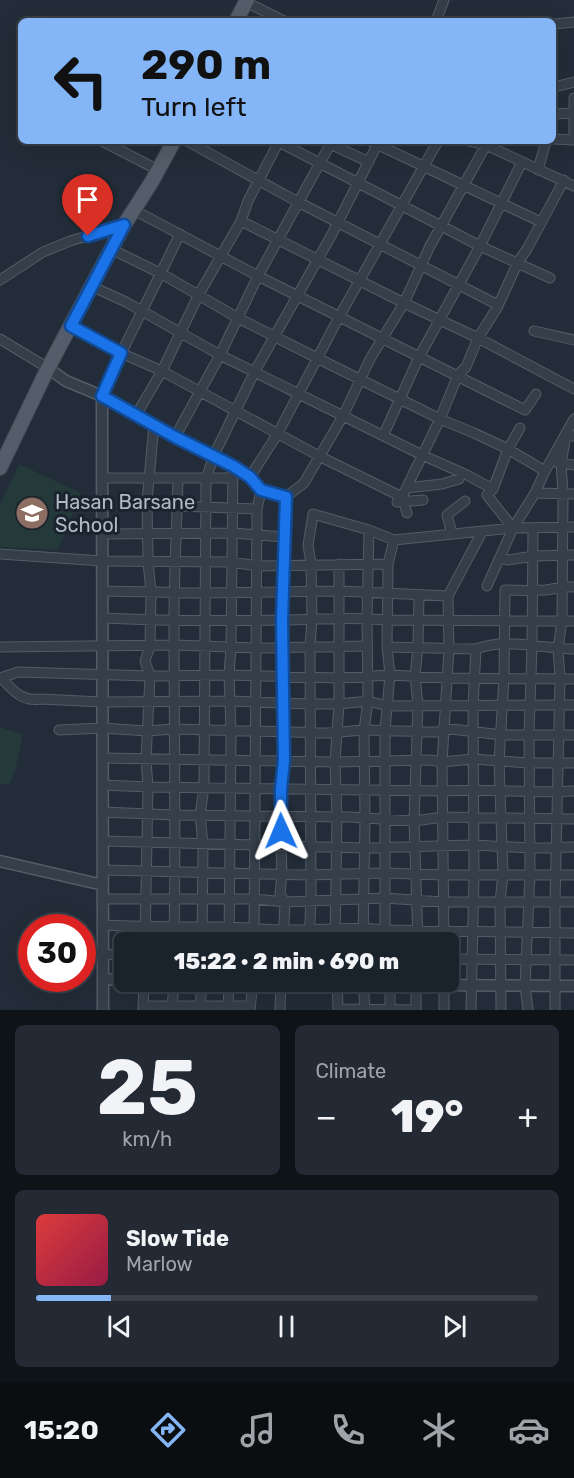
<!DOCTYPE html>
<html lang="en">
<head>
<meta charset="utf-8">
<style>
	:root { --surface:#1a222b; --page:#232a33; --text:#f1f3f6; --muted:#9fa4a9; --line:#383f47; --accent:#84b5f6 }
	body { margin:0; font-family:Rubik,sans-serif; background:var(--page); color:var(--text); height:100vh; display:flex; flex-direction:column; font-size:22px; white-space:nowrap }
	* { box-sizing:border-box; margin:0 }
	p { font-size:20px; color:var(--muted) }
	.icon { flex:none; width:33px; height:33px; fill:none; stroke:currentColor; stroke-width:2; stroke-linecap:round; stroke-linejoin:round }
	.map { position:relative; height:1010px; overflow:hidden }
	.side { display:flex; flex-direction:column; gap:15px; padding:15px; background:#0e1318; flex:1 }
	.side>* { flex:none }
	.top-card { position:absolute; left:18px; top:18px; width:538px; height:126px; border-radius:9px; box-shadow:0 6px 24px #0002,0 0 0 2px var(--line); background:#84b5f6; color:#111; overflow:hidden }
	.speed { position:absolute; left:18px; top:914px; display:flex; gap:12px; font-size:30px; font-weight:700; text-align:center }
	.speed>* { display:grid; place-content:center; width:78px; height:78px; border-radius:50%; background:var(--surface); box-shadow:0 6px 24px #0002,0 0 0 2px var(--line); line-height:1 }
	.speed .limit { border:9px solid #d22; background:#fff; color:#111 }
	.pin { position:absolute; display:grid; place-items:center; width:51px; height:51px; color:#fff; margin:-62px -26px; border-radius:50% 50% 50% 0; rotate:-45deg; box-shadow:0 0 6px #0007 }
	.pin .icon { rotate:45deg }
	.me { position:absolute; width:66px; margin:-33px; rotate:359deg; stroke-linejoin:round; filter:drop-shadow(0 0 4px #0008) }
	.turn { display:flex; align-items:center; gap:21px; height:126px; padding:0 24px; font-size:27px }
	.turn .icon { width:78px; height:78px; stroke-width:2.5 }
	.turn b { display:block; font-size:42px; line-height:51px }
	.big { font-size:45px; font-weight:800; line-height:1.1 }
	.side .card { flex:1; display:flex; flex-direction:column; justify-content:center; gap:9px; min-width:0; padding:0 21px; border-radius:9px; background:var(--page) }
	.side .dial { align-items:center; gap:0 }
	.dial b { font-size:78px; line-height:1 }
	.song { display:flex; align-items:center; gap:18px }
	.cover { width:72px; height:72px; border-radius:9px; background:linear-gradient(135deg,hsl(0 70% 55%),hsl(340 70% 35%)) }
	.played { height:6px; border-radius:3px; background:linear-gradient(90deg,var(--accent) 15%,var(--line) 15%) }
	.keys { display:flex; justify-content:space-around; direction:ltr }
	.heat { display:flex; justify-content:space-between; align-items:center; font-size:33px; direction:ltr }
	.side .tiles { flex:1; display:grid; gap:15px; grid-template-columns:1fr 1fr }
	.card:last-child { grid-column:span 2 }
	.trip { position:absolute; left:114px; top:932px; width:345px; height:60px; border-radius:9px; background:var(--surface); box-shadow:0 6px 24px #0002,0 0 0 2px var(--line); font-weight:800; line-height:60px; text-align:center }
	.menu { display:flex; height:96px; justify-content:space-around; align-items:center; background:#0a0e11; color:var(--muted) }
	.menu .icon { width:42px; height:42px }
	.menu .active { color:var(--accent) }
	.menu b { font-size:27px; color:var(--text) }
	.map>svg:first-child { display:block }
	.green { fill:#24393a }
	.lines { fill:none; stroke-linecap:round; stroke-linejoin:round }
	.minor-casing { stroke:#535c67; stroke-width:11 }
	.tertiary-casing { stroke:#535c67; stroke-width:13 }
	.primary-casing { stroke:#3e4853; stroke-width:16 }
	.minor { stroke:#353f4a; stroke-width:9 }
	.tertiary { stroke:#353f4a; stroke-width:10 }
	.primary { stroke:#535e6a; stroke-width:14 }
	.route-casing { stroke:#114b97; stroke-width:15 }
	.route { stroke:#1a73e8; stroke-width:10 }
	.labels { text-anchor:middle; stroke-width:6; stroke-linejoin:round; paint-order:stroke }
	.poi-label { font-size:20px; fill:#b0b9c6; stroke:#1b242e; text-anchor:start }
</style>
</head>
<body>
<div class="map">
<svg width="574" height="1010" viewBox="0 0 574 1010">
	<rect width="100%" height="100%" fill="#222d39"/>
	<path class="green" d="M19 464 81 493 58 550 0 547V504Z
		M0 727 23 735C18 752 18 769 9 784H0Z"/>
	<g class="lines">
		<g class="minor-casing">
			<path id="minor" d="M246 2 284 21
				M436 21 444 0
				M554 24 574 22
				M554 87 574 82
				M554 114 574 113
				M554 139 574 140
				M574 140V98
				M102 141 158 170
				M187 141 298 202 498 305
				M277 141 480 246 550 278
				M370 141 541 222
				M468 141 486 145 574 186
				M330 144 369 162
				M538 170 546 141
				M134 210 258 276 525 410 536 394
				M241 221 404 303 478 338 574 389
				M180 234 111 374 102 396 175 437 233 466 250 477 261 491 286 497
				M111 249 162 274 238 318 317 358 440 419 474 433 508 449 545 471
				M0 280 43 252 70 241 124 225
				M91 286 126 302 220 355 422 455 467 475 493 489
				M71 326 121 353 162 371 319 456 402 497 407 513
				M534 331 574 340
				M0 339 48 368
				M136 415 162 371 199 294 241 221 248 201 279 141
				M383 436 419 357 480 246 522 162
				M175 437 220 355 258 276 332 141
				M556 462 574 465
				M250 477 278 433 339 317 438 141
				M103 478H233
				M407 488 442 484 459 479
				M535 493 574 494
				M286 497 304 483 343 416 370 359 404 303 430 246 486 145
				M402 497 440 419 458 375 466 367 478 338 497 308 518 262 527 249 564 180
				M147 502 178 506 257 509
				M397 502 423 500
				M513 528 487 495 493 489 508 449 520 428
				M102 534 233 533 284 537
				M452 534 447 515 465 501
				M0 554 102 561 232 562 257 566 388 564
				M500 557 508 560 533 556 574 555
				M487 586 513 528 535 493 545 471 574 419
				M102 591 204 593 340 591 448 596
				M102 618C162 621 222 621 281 620 316 620 352 616 386 620L574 621
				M0 647 175 645 257 648 367 646
				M387 647 476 649C506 637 543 649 574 649
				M0 678 18 672 150 676 229 675 338 678 390 675 447 678 574 679
				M2 679C13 690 22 702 40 699L102 702 230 701 310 704H339L368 701 387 706 574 705
				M59 730 102 728 147 731 174 729 327 733 364 730 440 732 443 728 502 735H574
				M102 758 335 762 430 760 442 762 473 759 529 763H574
				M102 785 148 787 444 791C487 788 531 794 574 791
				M102 812 174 815 349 817 414 821 443 817 574 819
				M102 841 364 848 473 845 530 848 574 847
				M103 870 309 875 385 873 444 875H574
				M102 899H254L285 902 385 898 443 902H574
				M102 925C144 927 185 927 227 927 246 927 264 930 283 930 316 931 351 926 384 930L574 933
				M145 942 148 787 146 760 150 676 145 661 150 646 151 592 148 562 147 502 154 424
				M174 942C176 834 174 727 174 619 174 572 177 525 178 478
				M202 942 203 844 200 815 204 787 206 479 214 455 255 371 331 236 379 141
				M229 942 231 731 229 675 231 647 233 466
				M254 942 257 509 261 491
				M283 942 285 902 280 894 282 873 280 817 284 760 282 620 286 497
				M309 942 311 900 310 647 312 618 311 564 308 545 313 514 369 530 394 540 513 528 574 527
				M335 942 337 817 335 762 339 704V564
				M363 942 365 818 364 730 368 701 367 618 369 530
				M385 942V730L390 675 387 647 388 564 394 540
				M418 942 414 821 418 705 415 676 418 647 419 595
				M444 942 442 762 449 648 448 596 482 532
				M102 954 124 955
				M448 959 574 960
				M337 981 338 1009 413 1010
				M363 981 365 1010
				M390 981V1010
				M416 981V1010
				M143 1006H250
				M143 1010 144 981
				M172 1010 174 981
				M200 1010 202 981
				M228 1010 229 981
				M250 1010 253 981
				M280 1010 281 981
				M444 1010V981
				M471 1010 474 875 473 706 476 649
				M501 1010 500 902 503 874 499 761 504 678 505 590C518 590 532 591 545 590 555 589 563 586 574 587
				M528 1010 525 986 530 874 529 733 532 646 533 528
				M555 1010V902L560 679 558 649 562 620 563 493 561 464 566 435 574 436"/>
		</g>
		<g class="tertiary-casing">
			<path id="tertiary" d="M48 368 66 381 102 396 103 1010
				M0 861 103 885
				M103 979 124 980
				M139 981H162
				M179 981H215
				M243 981 337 985 363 982 415 985 574 986"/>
		</g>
		<g class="primary-casing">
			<path id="primary" d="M236 21 247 0
				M0 468 48 368 124 225 151 183 174 141"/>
		</g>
		<use href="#minor" class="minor"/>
		<use href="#tertiary" class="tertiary"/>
		<use href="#primary" class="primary"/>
	</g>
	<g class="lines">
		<g class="route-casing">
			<path id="route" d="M88 236 124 225 71 326 121 353 102 396 175 437 233 466 250 477 261 490 286 497 282 620 284 760 281 789V831"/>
		</g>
		<use href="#route" class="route"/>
	</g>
	<defs>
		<g id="school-disc" transform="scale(1.725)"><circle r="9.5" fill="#8d6e63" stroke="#1b242e"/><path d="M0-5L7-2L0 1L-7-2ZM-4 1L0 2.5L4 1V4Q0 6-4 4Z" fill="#fff"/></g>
	</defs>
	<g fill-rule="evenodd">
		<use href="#school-disc" x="32" y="513"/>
	</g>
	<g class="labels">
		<g class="poi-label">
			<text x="55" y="509">Hasan Barsane<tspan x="55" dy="23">School</tspan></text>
		</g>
	</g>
</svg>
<div class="speed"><div class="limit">30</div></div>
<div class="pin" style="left:88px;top:236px;background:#d93025"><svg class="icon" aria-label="arrive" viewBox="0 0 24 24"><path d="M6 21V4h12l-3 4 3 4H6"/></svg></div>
<svg class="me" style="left:281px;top:831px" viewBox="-20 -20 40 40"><path d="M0-17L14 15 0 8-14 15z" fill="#1a73e8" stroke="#fff" stroke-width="4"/></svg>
<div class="trip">15:22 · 2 min · 690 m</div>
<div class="top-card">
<div class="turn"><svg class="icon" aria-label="left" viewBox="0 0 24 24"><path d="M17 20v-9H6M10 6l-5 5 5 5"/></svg><div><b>290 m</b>Turn left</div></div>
</div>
</div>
<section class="side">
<div class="tiles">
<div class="card dial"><b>25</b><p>km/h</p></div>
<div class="card"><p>Climate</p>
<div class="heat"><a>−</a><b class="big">19°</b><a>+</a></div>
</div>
<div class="card">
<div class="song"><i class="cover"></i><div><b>Slow Tide</b><p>Marlow</p></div></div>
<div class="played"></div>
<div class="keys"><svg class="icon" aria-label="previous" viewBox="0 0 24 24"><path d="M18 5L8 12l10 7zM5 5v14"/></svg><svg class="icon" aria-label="pause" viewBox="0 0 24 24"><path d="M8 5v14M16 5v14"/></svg><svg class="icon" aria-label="next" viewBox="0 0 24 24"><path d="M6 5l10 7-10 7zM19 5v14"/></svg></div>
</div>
</div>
</section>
<nav class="menu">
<b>15:20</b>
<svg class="icon active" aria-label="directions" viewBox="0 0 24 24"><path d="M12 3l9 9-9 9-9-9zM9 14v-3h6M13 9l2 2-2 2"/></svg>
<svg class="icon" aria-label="music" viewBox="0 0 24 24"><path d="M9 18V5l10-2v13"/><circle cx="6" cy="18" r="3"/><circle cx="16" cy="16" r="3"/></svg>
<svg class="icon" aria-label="phone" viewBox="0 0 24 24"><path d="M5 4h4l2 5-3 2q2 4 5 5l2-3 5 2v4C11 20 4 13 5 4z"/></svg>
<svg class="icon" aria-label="climate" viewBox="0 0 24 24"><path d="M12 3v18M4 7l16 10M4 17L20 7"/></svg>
<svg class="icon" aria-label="car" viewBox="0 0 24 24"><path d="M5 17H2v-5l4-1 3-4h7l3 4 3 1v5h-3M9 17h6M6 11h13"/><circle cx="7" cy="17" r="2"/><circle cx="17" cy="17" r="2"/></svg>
</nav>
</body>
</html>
